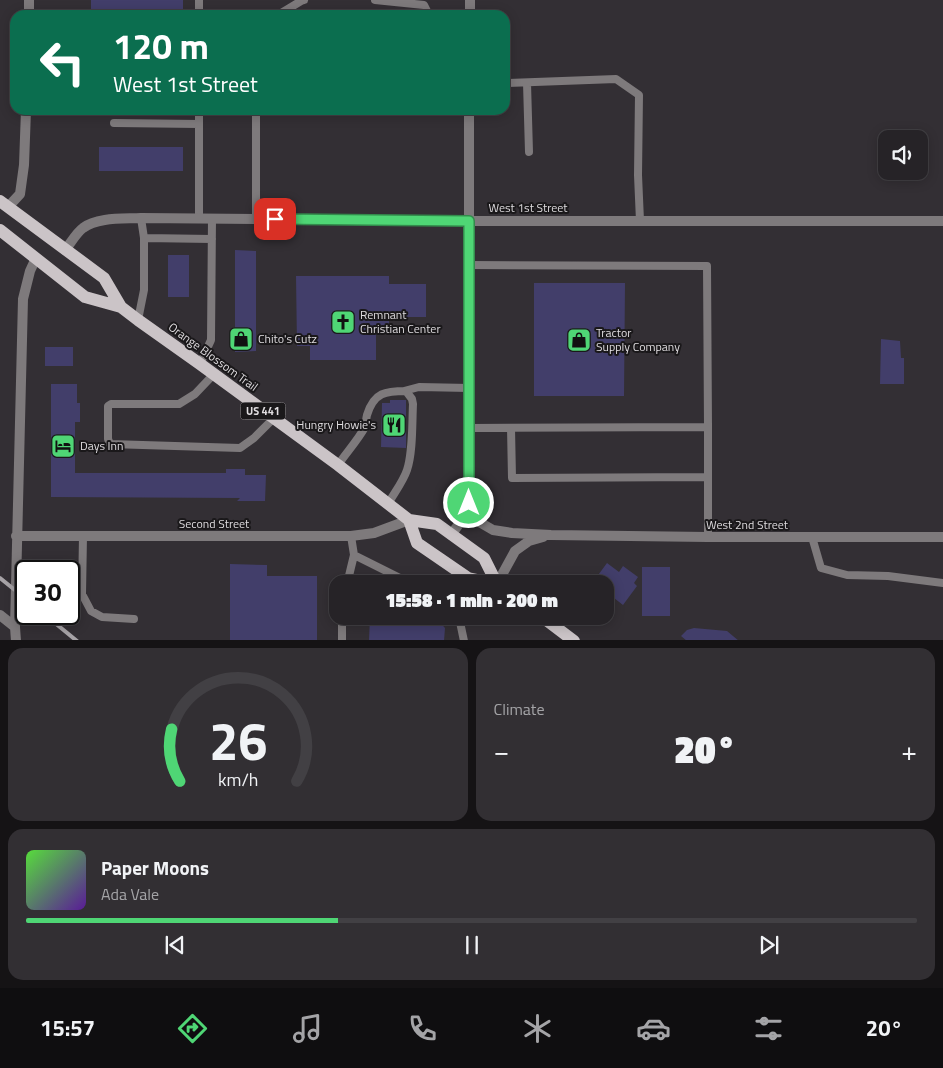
<!DOCTYPE html>
<html lang="en">
<head>
<meta charset="utf-8">
<style>
	:root { --surface:#262327; --page:#322f33; --text:#f1f3f6; --muted:#a4a4a7; --line:#424044; --accent:#4fd675 }
	body { margin:0; font-family:"Titillium Web",sans-serif; background:var(--page); color:var(--text); height:100vh; display:flex; flex-direction:column; font-size:19px; white-space:nowrap }
	* { box-sizing:border-box; margin:0 }
	p { font-size:16px; color:var(--muted) }
	.icon { flex:none; width:28px; height:28px; fill:none; stroke:currentColor; stroke-width:2; stroke-linecap:round; stroke-linejoin:round }
	.map { position:relative; height:640px; overflow:hidden }
	.side { display:flex; flex-direction:column; gap:8px; padding:8px; background:#151315; flex:1 }
	.side>* { flex:none }
	.hud { position:absolute; left:10px; top:10px; width:500px; height:105px; border-radius:15px; box-shadow:0 2px 12px #0003,0 0 0 1px var(--line); background:#0b6e4f; color:#fff; overflow:hidden }
	.fabs { position:absolute; left:878px; top:130px; display:grid; gap:10px }
	.fabs a { display:grid; place-items:center; width:50px; height:50px; border-radius:10px; background:var(--surface); box-shadow:0 2px 12px #0003,0 0 0 1px var(--line); font-size:25px }
	.speed { position:absolute; left:15px; top:560px; display:flex; gap:10px; font-size:25px; font-weight:700; text-align:center }
	.speed>* { display:grid; place-content:center; width:65px; height:65px; border-radius:50%; background:var(--surface); box-shadow:0 2px 12px #0003,0 0 0 1px var(--line); line-height:1 }
	.speed .limit { border:2px solid #111; border-radius:8px; background:#fff; color:#111 }
	.pin { position:absolute; display:grid; place-items:center; width:42px; height:42px; color:#fff; margin:-21px; border-radius:10px; box-shadow:0 2px 8px #0006 }
	.me { position:absolute; width:55px; margin:-28px; rotate:0deg; stroke-linejoin:round; filter:drop-shadow(0 0 4px #0008) }
	.turn { display:flex; align-items:center; gap:18px; height:105px; padding:0 20px; font-size:22px }
	.turn .icon { width:65px; height:65px; stroke-width:2.5 }
	.turn b { display:block; font-size:35px; line-height:42px }
	.big { font-size:38px; font-weight:800; line-height:1.1 }
	.side .widget { flex:1; display:flex; flex-direction:column; justify-content:center; gap:8px; min-width:0; padding:0 18px; border-radius:15px; background:var(--page) }
	.side .dial { align-items:center; gap:0 }
	.dial svg { height:130px; overflow:visible; fill:none; stroke:var(--line); stroke-width:7; stroke-linecap:round; text-anchor:middle }
	.dial text { fill:var(--text); stroke:none }
	.song { display:flex; align-items:center; gap:15px }
	.cover { width:60px; height:60px; border-radius:8px; background:linear-gradient(135deg,hsl(110 70% 55%),hsl(270 70% 35%)) }
	.played { height:5px; border-radius:2px; background:linear-gradient(90deg,var(--accent) 35%,var(--line) 35%) }
	.keys { display:flex; justify-content:space-around; direction:ltr }
	.heat { display:flex; justify-content:space-between; align-items:center; font-size:28px; direction:ltr }
	.side .tiles { flex:1; display:grid; gap:8px; grid-template-columns:1fr 1fr }
	.widget:last-child { grid-column:span 2 }
	.trip { position:absolute; left:329px; top:575px; width:285px; height:50px; border-radius:15px; background:var(--surface); box-shadow:0 2px 12px #0003,0 0 0 1px var(--line); font-weight:800; line-height:50px; text-align:center }
	.tab-bar { display:flex; height:80px; justify-content:space-around; align-items:center; background:#0f0e10; color:var(--muted) }
	.tab-bar .icon { width:35px; height:35px }
	.tab-bar .active { color:var(--accent) }
	.tab-bar b { font-size:22px; color:var(--text) }
	.map>svg:first-child { display:block }
	.building { fill:#423e6a }
	.lines { fill:none; stroke-linecap:round; stroke-linejoin:round }
	.lane { stroke:#7e7a7c; stroke-width:8 }
	.street { stroke:#7e7a7c; stroke-width:10 }
	.primary { stroke:#cbc4c7; stroke-width:12 }
	.rail { stroke:#a7a3a7; stroke-width:4 }
	.route-casing { stroke:#338b4c; stroke-width:12 }
	.route { stroke:#4fd675; stroke-width:9 }
	.labels { text-anchor:middle; stroke-width:4; stroke-linejoin:round; paint-order:stroke }
	.shield { fill:#1a181a; stroke:#a4a1a4; stroke-width:1 }
	.shield-label { font-size:11px; font-weight:bold; fill:#dfdcdf }
	.street-label { font-size:12px; fill:#dfdcdf; stroke:#1a181a }
	.poi-label { font-size:12px; fill:#dfdcdf; stroke:#1a181a; text-anchor:start }
</style>
</head>
<body>
<div class="map">
<svg width="943" height="641" viewBox="0 0 943 641">
	<rect width="100%" height="100%" fill="#332f34"/>
	<path class="building" d="M91 0H183V15H91Z
		M99 147H183V171H99Z
		M235 250 256 251V351L235 352Z
		M168 255H189V297H168Z
		M296 276H389V284H426V317H389V327H376V360H310V346H297Z
		M534 283H625L624 396H534Z
		M881 339 900 341 901 358H904V384H880Z
		M45 347H73V366H45Z
		M51 384H77V403H80V422H75V473H226V469H245V475H266L265 501H237L240 498 51 497Z
		M390 400H406V448L381 447 382 403H390Z
		M607 563 619 572 623 566 638 577 634 583 637 586 623 605 605 591V584H596L593 582Z
		M230 564 267 565V576H317V641H230Z
		M642 567H670V616H642Z
		M370 616H434L445 628 444 641H369Z
		M694 628 727 631 739 641H687L681 636 687 630Z"/>
	<g class="lines">
		<path class="lane" d="M199 0V15
			M375 0 424 5 429 15
			M278 15 301 1 304 0
			M505 83 616 79 639 95 638 175 640 221
			M527 83 529 152
			M199 110V218
			M114 123 199 124
			M256 218V110
			M144 238 212 239
			M469 265 707 266 708 427 469 428
			M138 320 144 290V238L141 218
			M200 364 211 340 212 218
			M214 374 195 394 179 404H111L108 406V439L110 444 240 448 254 438 274 418
			M404 391 419 387 469 388
			M511 428 512 478 708 477V427
			M338 465C346 453 358 440 365 427 366 423 366 419 367 415 374 392 386 391 406 391L412 399 413 404C412 424 413 452 407 470 403 482 394 493 388 504
			M708 477V537
			M83 536 82 594 91 611 102 617 134 619
			M351 536 354 555 412 584
			M812 537 821 568 847 575 888 576 943 583
			M347 584 354 555
			M456 616 460 622 464 641
			M342 641V616"/>
		<path class="street" d="M29 15V0
			M470 15V0
			M8 207 20 194 24 165 26 110
			M65 250C71 243 76 233 83 228 97 217 124 219 141 218L469 221H943
			M469 503 478 521 481 523 493 530 512 533 551 535 708 537H943
			M451 535 464 517 469 503V110
			M16 536H351L374 533 409 520
			M497 584 515 551 529 541 543 537
			M0 615 15 627
			M16 641 15 627 23 299 30 271 36 258"/>
		<path class="primary" d="M0 201 104 278 121 307 138 320 200 364 338 465 409 520 437 524 484 558 497 584
			M0 230 85 297 121 307
			M409 520 417 543 468 578 496 584
			M541 616 574 641"/>
		<path class="rail" d="M0 578 26 599
			M44 614 77 641"/>
	</g>
	<g class="lines">
		<g class="route-casing">
			<path id="route" d="M275 219 469 221V503"/>
		</g>
		<use href="#route" class="route"/>
	</g>
	<defs>
		<g id="church-square" transform="scale(1.25)"><rect x="-9" y="-9" width="18" height="18" rx="4" fill="#4fd675" stroke="#1a181a"/><path d="M-1.2-6h2.4v3.5h3.3v2.4h-3.3V6h-2.4V-.1h-3.3v-2.4h3.3Z" fill="#111"/></g>
		<g id="shop-square" transform="scale(1.25)"><rect x="-9" y="-9" width="18" height="18" rx="4" fill="#4fd675" stroke="#1a181a"/><path d="M-5-2.5h2.3a2.7 3.5 0 0 1 5.4 0H5L5.5 6h-11ZM-1.5-2.5h3a1.5 2.3 0 0 0-3 0Z" fill="#111"/></g>
		<g id="restaurant-square" transform="scale(1.25)"><rect x="-9" y="-9" width="18" height="18" rx="4" fill="#4fd675" stroke="#1a181a"/><path d="M-5-6h1v4h1v-4h1v4h1v-4h1v5L-1.5 .5V6h-2V.5L-5-1ZM5-6V6H3V1.5H1.5Q1.5-4 5-6Z" fill="#111"/></g>
		<g id="hotel-square" transform="scale(1.25)"><rect x="-9" y="-9" width="18" height="18" rx="4" fill="#4fd675" stroke="#1a181a"/><path d="M-6-4.5h1.5V1H6V5H4.5V3h-9V5H-6ZM-4 0a1.8 1.8 0 1 1 3.6 0ZM.5 0V-2.5h3Q6-2.5 6 0Z" fill="#111"/></g>
	</defs>
	<g fill-rule="evenodd">
		<use href="#church-square" x="343" y="322"/>
		<use href="#shop-square" x="241" y="339"/>
		<use href="#shop-square" x="579" y="340"/>
		<use href="#restaurant-square" x="394" y="425"/>
		<use href="#hotel-square" x="63" y="446"/>
	</g>
	<g class="labels">
		<rect class="shield" x="240.5" y="402.5" width="45" height="17" rx="4"/>
		<g class="shield-label">
			<text x="263" y="415">US 441</text>
		</g>
		<g class="street-label">
			<text x="528" y="212">West 1st Street</text>
			<text transform="translate(213 357) rotate(36)" y="4">Orange Blossom Trail</text>
			<text x="214" y="528">Second Street</text>
			<text x="747" y="529">West 2nd Street</text>
		</g>
		<g class="poi-label">
			<text x="360" y="319">Remnant<tspan x="360" dy="14">Christian Center</tspan></text>
			<text x="596" y="337">Tractor<tspan x="596" dy="14">Supply Company</tspan></text>
			<text x="258" y="343">Chito's Cutz</text>
			<text x="376" y="429" text-anchor="end">Hungry Howie's</text>
			<text x="80" y="450">Days Inn</text>
		</g>
	</g>
</svg>
<div class="fabs">
<a><svg class="icon" aria-label="sound" viewBox="0 0 24 24"><path d="M4 9h4l5-4v14l-5-4H4zM17 9q2 3 0 6"/></svg></a>
</div>
<div class="speed"><div class="limit">30</div></div>
<div class="pin" style="left:275px;top:219px;background:#d93025"><svg class="icon" aria-label="arrive" viewBox="0 0 24 24"><path d="M6 21V4h12l-3 4 3 4H6"/></svg></div>
<svg class="me" style="left:469px;top:503px" viewBox="-20 -20 40 40"><circle r="17" fill="#4fd675" stroke="#fff" stroke-width="3"/><path d="M0-11L8 9 0 5-8 9z" fill="#fff"/></svg>
<div class="trip">15:58 · 1 min · 200 m</div>
<div class="hud">
<div class="turn"><svg class="icon" aria-label="left" viewBox="0 0 24 24"><path d="M17 20v-9H6M10 6l-5 5 5 5"/></svg><div><b>120 m</b>West 1st Street</div></div>
</div>
</div>
<section class="side">
<div class="tiles">
<div class="widget dial"><svg viewBox="0 0 100 80">
<path d="M14 69A42 42 0 1 1 86 69"/>
<path d="M14 69A42 42 0 0 1 9 37" stroke="#4fd675"/>
<text x="50" y="56" font-size="32" font-weight="700">26</text>
<text x="50" y="72" font-size="11">km/h</text>
</svg></div>
<div class="widget"><p>Climate</p>
<div class="heat"><a>−</a><b class="big">20°</b><a>+</a></div>
</div>
<div class="widget">
<div class="song"><i class="cover"></i><div><b>Paper Moons</b><p>Ada Vale</p></div></div>
<div class="played"></div>
<div class="keys"><svg class="icon" aria-label="previous" viewBox="0 0 24 24"><path d="M18 5L8 12l10 7zM5 5v14"/></svg><svg class="icon" aria-label="pause" viewBox="0 0 24 24"><path d="M8 5v14M16 5v14"/></svg><svg class="icon" aria-label="next" viewBox="0 0 24 24"><path d="M6 5l10 7-10 7zM19 5v14"/></svg></div>
</div>
</div>
</section>
<nav class="tab-bar">
<b>15:57</b>
<svg class="icon active" aria-label="directions" viewBox="0 0 24 24"><path d="M12 3l9 9-9 9-9-9zM9 14v-3h6M13 9l2 2-2 2"/></svg>
<svg class="icon" aria-label="music" viewBox="0 0 24 24"><path d="M9 18V5l10-2v13"/><circle cx="6" cy="18" r="3"/><circle cx="16" cy="16" r="3"/></svg>
<svg class="icon" aria-label="phone" viewBox="0 0 24 24"><path d="M5 4h4l2 5-3 2q2 4 5 5l2-3 5 2v4C11 20 4 13 5 4z"/></svg>
<svg class="icon" aria-label="climate" viewBox="0 0 24 24"><path d="M12 3v18M4 7l16 10M4 17L20 7"/></svg>
<svg class="icon" aria-label="car" viewBox="0 0 24 24"><path d="M5 17H2v-5l4-1 3-4h7l3 4 3 1v5h-3M9 17h6M6 11h13"/><circle cx="7" cy="17" r="2"/><circle cx="17" cy="17" r="2"/></svg>
<svg class="icon" aria-label="filters" viewBox="0 0 24 24"><path d="M4 7h16M4 17h16"/><circle cx="9" cy="7" r="2"/><circle cx="15" cy="17" r="2"/></svg>
<b>20°</b>
</nav>
</body>
</html>
